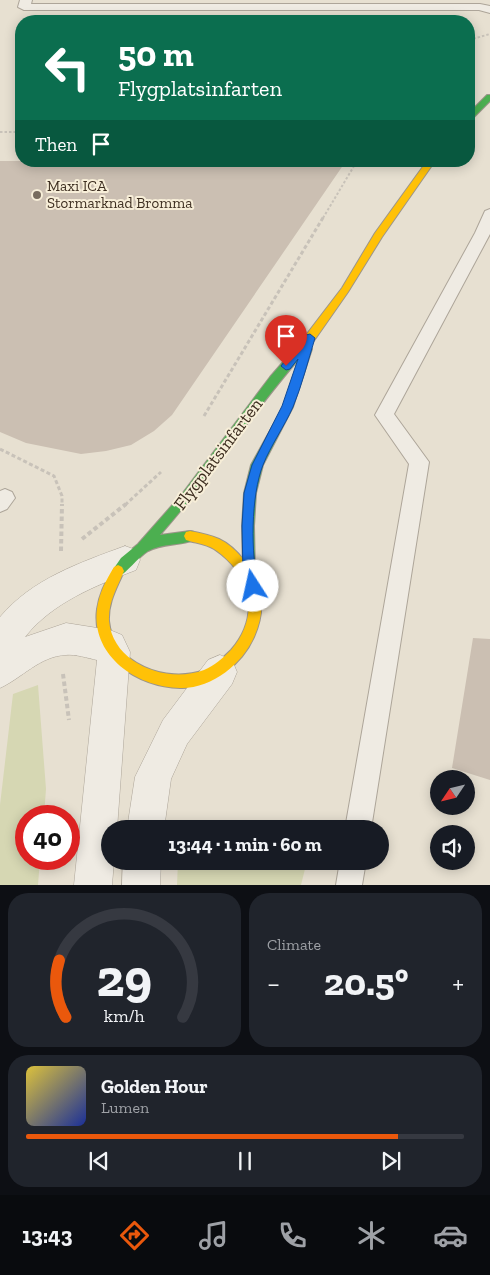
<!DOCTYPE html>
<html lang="en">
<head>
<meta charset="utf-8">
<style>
	:root { --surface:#171b24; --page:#20242c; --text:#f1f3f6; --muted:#9ea1a6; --line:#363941; --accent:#ea580c }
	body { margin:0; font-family:"Zilla Slab",serif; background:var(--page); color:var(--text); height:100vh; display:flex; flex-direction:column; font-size:19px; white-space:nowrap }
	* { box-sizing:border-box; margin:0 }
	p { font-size:16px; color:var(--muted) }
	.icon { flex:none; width:28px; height:28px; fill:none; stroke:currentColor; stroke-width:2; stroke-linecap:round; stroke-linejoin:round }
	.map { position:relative; height:885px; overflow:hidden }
	.drawer { display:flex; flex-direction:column; gap:8px; padding:8px; background:#0d0f14; flex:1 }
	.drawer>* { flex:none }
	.guide { position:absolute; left:15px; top:15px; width:460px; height:152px; border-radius:20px; box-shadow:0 2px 12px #0003; background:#0b6e4f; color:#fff; overflow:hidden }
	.needle { width:32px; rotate:235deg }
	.fabs { position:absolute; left:430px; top:770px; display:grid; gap:10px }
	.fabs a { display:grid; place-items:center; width:45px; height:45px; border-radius:50%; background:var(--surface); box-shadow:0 2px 12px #0003; font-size:25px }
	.speed { position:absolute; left:15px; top:805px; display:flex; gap:10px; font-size:25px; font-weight:700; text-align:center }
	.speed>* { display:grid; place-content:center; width:65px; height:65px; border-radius:50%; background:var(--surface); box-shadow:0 2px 12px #0003; line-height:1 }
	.speed .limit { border:8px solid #d22; background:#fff; color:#111 }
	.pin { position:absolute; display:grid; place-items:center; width:42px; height:42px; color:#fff; margin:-51px -21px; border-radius:50% 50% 50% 0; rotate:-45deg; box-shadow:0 0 5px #0007 }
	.pin .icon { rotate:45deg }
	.me { position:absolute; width:55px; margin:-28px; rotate:350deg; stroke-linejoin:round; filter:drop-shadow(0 0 4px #0008) }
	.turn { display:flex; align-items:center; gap:18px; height:105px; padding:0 20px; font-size:22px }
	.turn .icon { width:65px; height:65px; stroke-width:2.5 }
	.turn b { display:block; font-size:35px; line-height:42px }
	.then { display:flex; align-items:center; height:48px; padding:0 20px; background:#0003; gap:10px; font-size:19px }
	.big { font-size:38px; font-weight:800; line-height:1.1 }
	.drawer .card { flex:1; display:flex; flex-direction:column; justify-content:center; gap:8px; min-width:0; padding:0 18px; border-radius:20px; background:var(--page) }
	.drawer .dial { align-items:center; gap:0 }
	.dial svg { height:130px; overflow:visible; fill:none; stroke:var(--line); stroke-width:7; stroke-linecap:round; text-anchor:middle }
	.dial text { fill:var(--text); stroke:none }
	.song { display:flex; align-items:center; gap:15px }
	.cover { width:60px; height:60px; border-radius:8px; background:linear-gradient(135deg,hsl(50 70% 55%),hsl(230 70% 35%)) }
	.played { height:5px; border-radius:2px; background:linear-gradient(90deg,var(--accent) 85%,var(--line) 85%) }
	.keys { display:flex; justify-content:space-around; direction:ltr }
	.heat { display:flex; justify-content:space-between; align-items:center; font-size:28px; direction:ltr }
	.drawer .tiles { flex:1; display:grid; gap:8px; grid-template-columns:1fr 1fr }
	.card:last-child { grid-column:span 2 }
	.trip { position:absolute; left:101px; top:820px; width:288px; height:50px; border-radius:25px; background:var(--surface); box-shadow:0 2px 12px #0003; font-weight:800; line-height:50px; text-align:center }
	.menu { display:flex; height:80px; justify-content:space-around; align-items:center; background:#090b0e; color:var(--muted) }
	.menu .icon { width:35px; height:35px }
	.menu .active { color:var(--accent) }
	.menu b { font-size:22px; color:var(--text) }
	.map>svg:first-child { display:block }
	.green { fill:#d6d7b3 }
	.building { fill:#cbbfb2 }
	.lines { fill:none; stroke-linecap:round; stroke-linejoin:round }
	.lane-casing { stroke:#ada599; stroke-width:2 }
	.street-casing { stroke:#ada599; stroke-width:1 }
	.fast-casing { stroke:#9c958a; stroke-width:2 }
	.slow-casing { stroke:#9c958a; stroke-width:2 }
	.path-far2 { stroke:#c8c2b9; stroke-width:2; stroke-dasharray:2.5 2; stroke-linecap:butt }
	.path-far1 { stroke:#c8c2b9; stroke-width:3; stroke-dasharray:4 2.5; stroke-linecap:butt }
	.path { stroke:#c8c2b9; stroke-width:4; stroke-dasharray:4.5 3; stroke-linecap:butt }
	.lane { fill:#efebe3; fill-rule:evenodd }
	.street { fill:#efebe3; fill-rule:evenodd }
	.fast { fill:#4caf50; fill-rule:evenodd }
	.slow { fill:#ffc107; fill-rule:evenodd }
	.route { fill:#1a73e8; stroke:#114b97 }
	.poi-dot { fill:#786c5e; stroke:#f7eed8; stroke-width:2 }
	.labels { text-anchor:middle; stroke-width:4; stroke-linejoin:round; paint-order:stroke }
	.far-poi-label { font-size:15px; fill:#3d2e20; stroke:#f7eed8; text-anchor:start }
	.street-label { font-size:18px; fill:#3d2e20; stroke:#f7eed8 }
</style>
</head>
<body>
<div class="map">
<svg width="490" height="885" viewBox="0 0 490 885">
	<rect width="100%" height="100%" fill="#e7e0d1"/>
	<path class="green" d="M38 685 46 789 44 816H26V859H40L38 885H0V805L13 694Z
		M178 861H307L301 885H177Z"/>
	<path class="building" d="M0 161H346L172 415 154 431 131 445 106 451 81 454 26 443 0 432Z
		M473 638 490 639V780L452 768Z"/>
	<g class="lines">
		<g class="lane-casing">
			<path id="lane" d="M20 0H32L31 4H480L490 6V13L479 10H24L18 7Z
				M490 209V234L394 414 429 462 371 829H345L409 464 375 415 475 233 485 211Z
				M5 489 12 492 15 498 7 509 0 512V491Z
				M340 861H366L362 885H336Z"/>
		</g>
		<g class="street-casing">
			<path id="street" d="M125 546 136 550 140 560 136 570C95 586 53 602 25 637L66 623 110 630 122 635 130 652 117 829H110V861H114L112 885H74L97 660C87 658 76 654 66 655 40 656 22 678 0 688V617C32 579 79 563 125 546Z
				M220 655 232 660 237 672 232 684 187 744 171 779 164 829H127L135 777 163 720 208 660Z
				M123 861H161L160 885H122Z"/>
		</g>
		<g class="fast-casing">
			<path id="fast" d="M487 95H490V101L472 119H469V113Z
				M307 338 312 342 310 346 312 349 293 407 263 465 256 493 254 526 255 573 253 577 249 579 245 577 243 573 242 526 244 493 251 465 283 407 299 359C250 415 210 479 160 535L190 531 194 532 196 536 194 540C179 546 163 543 148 551 137 558 127 573 118 577L114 575 112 571 121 558 138 544 182 494 270 377 303 339Z"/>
		</g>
		<g class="slow-casing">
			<path id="slow" d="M427 161H435L382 237 348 292 311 345H303L302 342 303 339 342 288 375 233Z
				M190 531C200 533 210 535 219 539 238 548 253 570 259 589 264 605 261 621 254 637 242 664 212 689 180 688 138 687 91 657 97 609 99 594 106 580 114 567L118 565 122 567 124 571C117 588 108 602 109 621 113 664 167 684 204 670 214 666 223 658 231 650 261 615 251 574 214 549 206 544 195 543 186 540L184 536 186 532Z"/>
		</g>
		<path class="path-far2" d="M469 40 490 34
			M0 132H21
			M323 218 357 161"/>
		<path class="path-far1" d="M204 416 324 216
			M0 449 54 476 62 496V505
			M125 505 161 472"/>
		<path class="path" d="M82 539 126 504
			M61 551 62 504
			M63 674 69 720"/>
		<use href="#lane" class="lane"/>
		<use href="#street" class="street"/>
		<use href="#fast" class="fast"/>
		<use href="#slow" class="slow"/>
	</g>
	<path class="route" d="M310 334 315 338C308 361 302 385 293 407 284 427 271 445 263 465 251 495 250 555 259 586L258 590 253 592 248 590 243 573 242 526 244 493 252 465 282 406 298 359 290 369 286 370 281 366 306 335Z"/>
	<circle class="poi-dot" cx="37" cy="195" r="5"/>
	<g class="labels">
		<g class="far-poi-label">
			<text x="47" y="191">Maxi ICA<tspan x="47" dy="17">Stormarknad Bromma</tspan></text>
		</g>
		<g class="street-label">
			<text transform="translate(218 454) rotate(-53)" y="6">Flygplatsinfarten</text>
		</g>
	</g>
</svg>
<div class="fabs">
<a><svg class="needle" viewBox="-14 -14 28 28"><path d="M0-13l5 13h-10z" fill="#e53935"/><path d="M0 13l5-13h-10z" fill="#9ea1a6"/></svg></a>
<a><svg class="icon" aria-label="sound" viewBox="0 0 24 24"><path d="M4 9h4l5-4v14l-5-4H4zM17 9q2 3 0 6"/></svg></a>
</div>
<div class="speed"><div class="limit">40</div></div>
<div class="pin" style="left:286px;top:366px;background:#d93025"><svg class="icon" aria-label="arrive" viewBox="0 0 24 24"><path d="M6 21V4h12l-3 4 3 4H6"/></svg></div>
<svg class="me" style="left:253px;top:586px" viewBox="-20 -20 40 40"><circle r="19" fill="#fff"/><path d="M0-13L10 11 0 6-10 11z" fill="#1a73e8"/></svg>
<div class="trip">13:44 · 1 min · 60 m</div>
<div class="guide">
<div class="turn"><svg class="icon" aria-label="left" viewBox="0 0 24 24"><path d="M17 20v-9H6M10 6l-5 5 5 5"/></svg><div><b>50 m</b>Flygplatsinfarten</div></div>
<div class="then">Then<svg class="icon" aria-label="arrive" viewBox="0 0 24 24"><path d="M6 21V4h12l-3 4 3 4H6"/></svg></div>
</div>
</div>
<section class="drawer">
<div class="tiles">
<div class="card dial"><svg viewBox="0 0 100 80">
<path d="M14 69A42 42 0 1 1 86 69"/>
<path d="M14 69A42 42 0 0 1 10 34" stroke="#ea580c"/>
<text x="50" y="56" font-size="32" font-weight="700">29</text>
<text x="50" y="72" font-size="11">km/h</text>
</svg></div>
<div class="card"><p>Climate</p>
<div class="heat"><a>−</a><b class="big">20.5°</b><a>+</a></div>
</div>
<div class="card">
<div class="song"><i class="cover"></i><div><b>Golden Hour</b><p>Lumen</p></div></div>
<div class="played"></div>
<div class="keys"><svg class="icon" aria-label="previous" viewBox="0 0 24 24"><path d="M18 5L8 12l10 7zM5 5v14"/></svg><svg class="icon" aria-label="pause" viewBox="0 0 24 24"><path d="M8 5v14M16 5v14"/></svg><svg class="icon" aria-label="next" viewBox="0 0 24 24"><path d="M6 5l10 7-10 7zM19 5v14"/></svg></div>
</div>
</div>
</section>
<nav class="menu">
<b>13:43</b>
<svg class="icon active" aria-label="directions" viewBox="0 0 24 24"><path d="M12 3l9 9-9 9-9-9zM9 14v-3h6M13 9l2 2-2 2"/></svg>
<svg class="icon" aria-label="music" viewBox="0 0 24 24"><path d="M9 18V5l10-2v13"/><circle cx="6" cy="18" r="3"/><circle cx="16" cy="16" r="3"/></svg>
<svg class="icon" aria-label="phone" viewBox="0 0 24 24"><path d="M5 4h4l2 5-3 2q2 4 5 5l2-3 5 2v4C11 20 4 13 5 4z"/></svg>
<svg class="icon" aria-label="climate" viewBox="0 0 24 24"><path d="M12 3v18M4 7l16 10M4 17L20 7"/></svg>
<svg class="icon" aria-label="car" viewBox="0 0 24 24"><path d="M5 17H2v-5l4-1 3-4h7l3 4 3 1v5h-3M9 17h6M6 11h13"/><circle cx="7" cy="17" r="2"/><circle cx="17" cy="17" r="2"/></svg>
</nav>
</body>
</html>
